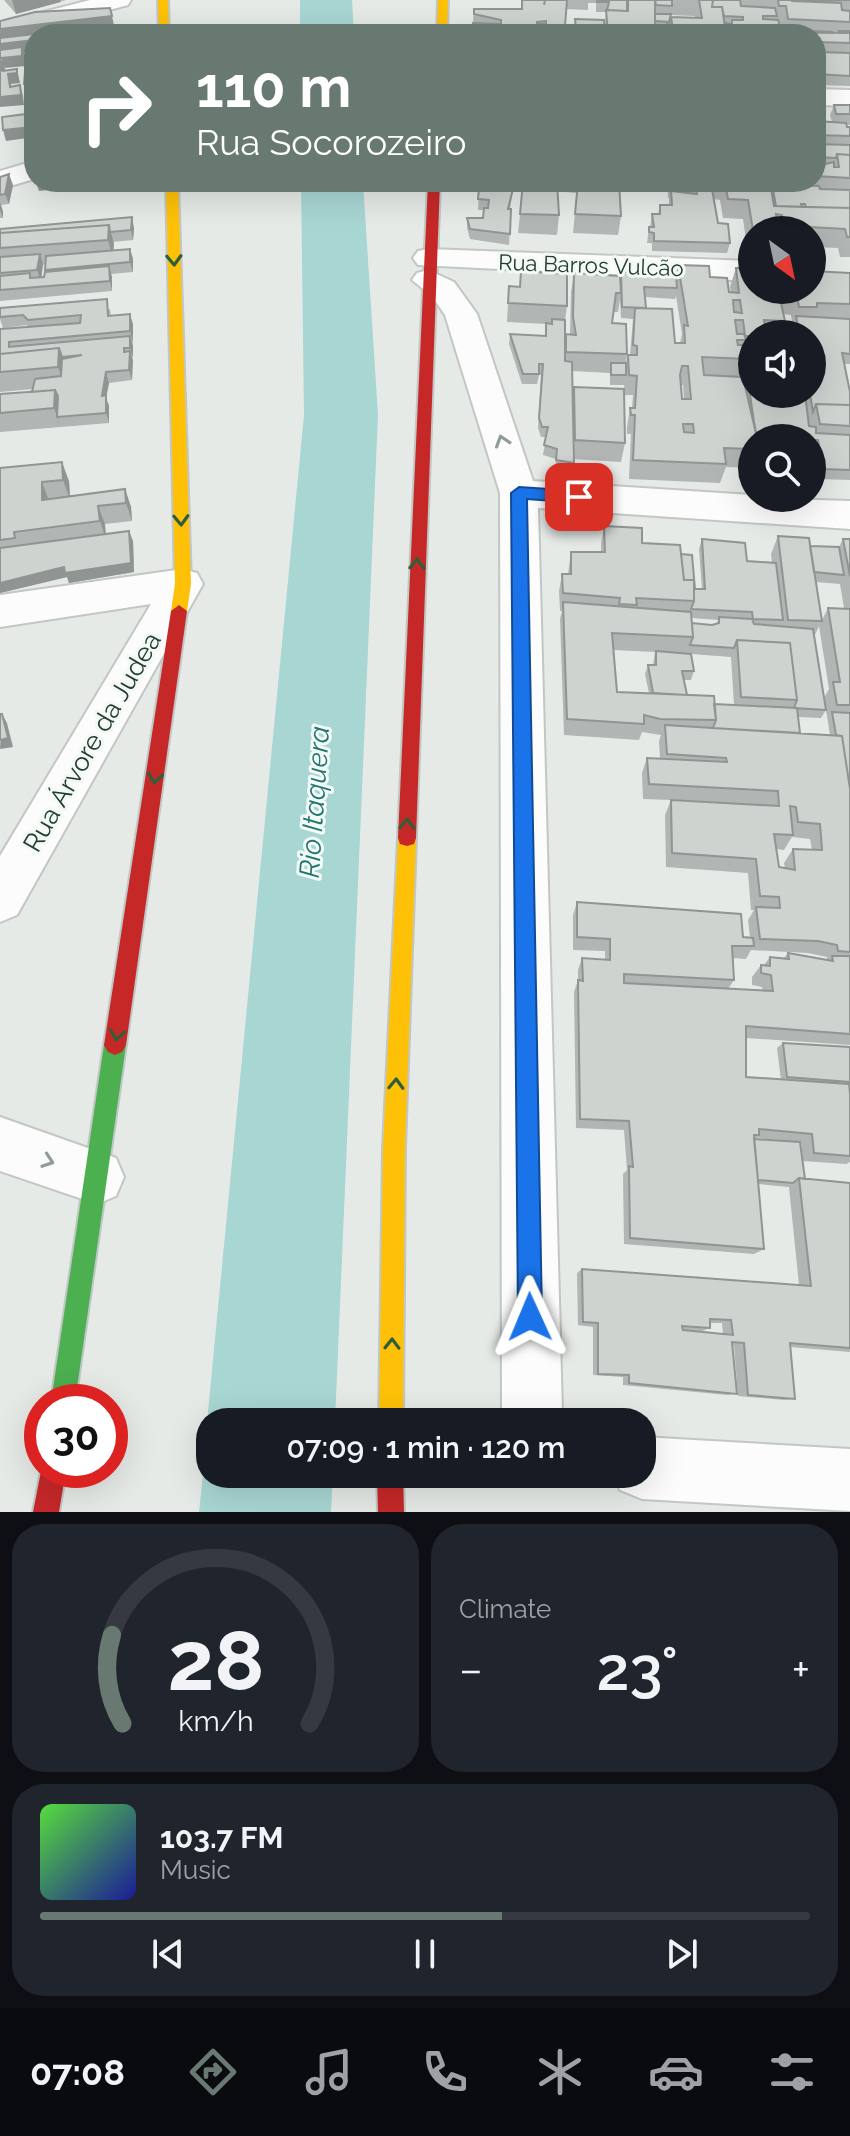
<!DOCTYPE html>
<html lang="en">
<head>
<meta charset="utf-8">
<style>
	:root { --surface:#171b24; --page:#20242c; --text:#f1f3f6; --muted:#9ea1a6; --line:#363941; --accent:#687971 }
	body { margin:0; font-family:Raleway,sans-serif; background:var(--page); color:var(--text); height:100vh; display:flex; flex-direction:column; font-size:30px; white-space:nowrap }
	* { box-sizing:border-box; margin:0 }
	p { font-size:26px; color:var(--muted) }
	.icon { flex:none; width:44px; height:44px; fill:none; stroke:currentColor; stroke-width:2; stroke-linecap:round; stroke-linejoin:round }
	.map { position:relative; height:1512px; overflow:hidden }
	.sheet { display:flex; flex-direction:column; gap:12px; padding:12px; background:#0d0f14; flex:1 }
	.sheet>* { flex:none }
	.guide { position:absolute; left:24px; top:24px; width:802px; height:168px; border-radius:32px; box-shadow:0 8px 32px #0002; background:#687971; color:#fff; overflow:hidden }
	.needle { width:52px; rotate:147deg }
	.buttons { position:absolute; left:738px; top:216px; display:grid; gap:16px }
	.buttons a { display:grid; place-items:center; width:88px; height:88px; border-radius:50%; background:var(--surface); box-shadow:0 8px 32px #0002; font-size:40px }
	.speed { position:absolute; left:24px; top:1384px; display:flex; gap:16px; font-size:40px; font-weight:700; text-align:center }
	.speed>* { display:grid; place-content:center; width:104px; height:104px; border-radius:50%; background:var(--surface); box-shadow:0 8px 32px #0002; line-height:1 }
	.speed .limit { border:12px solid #d22; background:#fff; color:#111 }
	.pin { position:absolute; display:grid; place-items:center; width:68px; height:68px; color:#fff; margin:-34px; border-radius:16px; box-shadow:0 4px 12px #0006 }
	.me { position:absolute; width:88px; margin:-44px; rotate:359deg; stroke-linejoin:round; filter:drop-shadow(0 0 6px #0008) }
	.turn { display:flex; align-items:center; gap:28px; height:168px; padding:0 40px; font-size:36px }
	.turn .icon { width:104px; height:104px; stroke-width:2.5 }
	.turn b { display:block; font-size:56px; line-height:68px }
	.big { font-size:60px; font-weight:600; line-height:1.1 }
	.sheet .tile { flex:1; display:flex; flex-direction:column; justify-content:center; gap:12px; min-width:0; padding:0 28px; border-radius:32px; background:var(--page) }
	.sheet .dial { align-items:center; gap:0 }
	.dial svg { height:208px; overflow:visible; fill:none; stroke:var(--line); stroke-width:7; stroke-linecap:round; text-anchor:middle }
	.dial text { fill:var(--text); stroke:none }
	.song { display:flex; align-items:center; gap:24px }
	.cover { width:96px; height:96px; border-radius:12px; background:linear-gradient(135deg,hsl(110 70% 55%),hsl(240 70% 35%)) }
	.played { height:8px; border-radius:4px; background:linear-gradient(90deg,var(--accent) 60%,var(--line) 60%) }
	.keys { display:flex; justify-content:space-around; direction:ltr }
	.heat { display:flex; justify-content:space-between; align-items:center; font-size:44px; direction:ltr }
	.sheet .tiles { flex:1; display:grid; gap:12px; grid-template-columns:1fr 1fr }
	.tile:last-child { grid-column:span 2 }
	.trip { position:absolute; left:196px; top:1408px; width:460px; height:80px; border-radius:32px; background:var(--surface); box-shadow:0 8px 32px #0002; font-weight:600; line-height:80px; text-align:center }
	.dock { display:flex; height:128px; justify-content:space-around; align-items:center; background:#090b0e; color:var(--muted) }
	.dock .icon { width:56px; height:56px }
	.dock .selected { color:var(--accent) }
	.dock b { font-size:36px; color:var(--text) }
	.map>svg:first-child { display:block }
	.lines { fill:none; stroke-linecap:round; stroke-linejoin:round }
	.river { fill:#a8d6d3; fill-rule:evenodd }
	.street-casing { stroke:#c2c7c4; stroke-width:4 }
	.fast-casing { stroke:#c1c7c4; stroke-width:4 }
	.slow-casing { stroke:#c1c7c4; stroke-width:4 }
	.jam-casing { stroke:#c1c7c4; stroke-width:4 }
	.street { fill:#fbfcfb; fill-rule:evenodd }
	.fast { fill:#4caf50; fill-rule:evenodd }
	.slow { fill:#ffc107; fill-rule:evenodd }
	.jam { fill:#c62828; fill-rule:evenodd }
	.wall { fill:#b1b5b3; fill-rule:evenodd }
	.shaded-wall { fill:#909492 }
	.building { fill:#ced3d0; stroke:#909492; stroke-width:2; fill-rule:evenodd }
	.oneway { stroke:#305e3a }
	.oneway2 { stroke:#909c96 }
	.route { fill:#1a73e8; stroke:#114b97; stroke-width:2 }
	.labels { text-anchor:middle; stroke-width:6; stroke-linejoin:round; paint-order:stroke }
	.far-street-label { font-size:22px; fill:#243c31; stroke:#f3f9f5 }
	.street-label { font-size:26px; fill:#243c31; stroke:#f3f9f5 }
	.water-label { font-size:28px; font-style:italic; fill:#217572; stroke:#f3f9f5 }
</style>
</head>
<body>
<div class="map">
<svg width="850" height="1512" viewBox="0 0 850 1512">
	<rect width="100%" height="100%" fill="#e5eae7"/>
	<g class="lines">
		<path class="river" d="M300 0H352L354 34H300Z
			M301 182H363L378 415 335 1422H210V1429L207 1422 304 415Z
			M210 1457V1474H333L331 1512H199L203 1474Z"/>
		<g class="street-casing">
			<path id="street" d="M90 0H131L128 5 0 39V23Z
				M816 89 850 90V106L816 105Z
				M34 161V179L0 189V171Z
				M429 249 752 261V281L418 265 413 258 418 251Z
				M428 270 454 282 477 314 533 481 752 495V498L850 501V529L538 508 562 1412 566 1422H506L502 1412 500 493 445 315 432 296 412 280 417 273Z
				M183 569 197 573 203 584 17 915 0 922V856L151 604 0 627V595Z
				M0 1117 116 1158 124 1177 116 1196 97 1204 0 1171Z
				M642 1437 850 1449V1511L642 1499 620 1490 613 1474H642Z"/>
		</g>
		<g class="fast-casing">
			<path id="fast" d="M115 1035 122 1038 126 1045 75 1402H51L104 1045 108 1038Z"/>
		</g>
		<g class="slow-casing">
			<path id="slow" d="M158 0H168L169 34H159Z
				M438 0H448L447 34H437Z
				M166 182H178L191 584 187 611 179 617 171 611 175 584Z
				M407 830 414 832 416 838 405 1148 403 1422H379L383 1148 398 838 400 832Z"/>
		</g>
		<g class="jam-casing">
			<path id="jam" d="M428 182H440L416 838 414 844 407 846 400 844 398 838Z
				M179 605 187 611 126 1045 122 1052 115 1055 108 1052 104 1045 171 611Z
				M42 1466V1470H66L59 1512H33Z
				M377 1474H403L404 1512H378Z"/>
		</g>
		<use href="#street" class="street"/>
		<use href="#fast" class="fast"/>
		<use href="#slow" class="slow"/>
		<use href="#jam" class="jam"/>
	</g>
	<path class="wall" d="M4 0H66L16 14Z
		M522 0H850V86L816 85V34H665V32L655 31V34H572L574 28 575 19 605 25 606 12H596V3H588V10L566 9 564 34H472L474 9H522ZM671 15 695 16V18L671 17 670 22H669Z
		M834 105H850V125H847V127H850V257H840L838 248 812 247V230H752V254H748L743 219 723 218 720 200 714 199 718 223 730 243 727 253 652 251V243H647L649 227H650L652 214H658L660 205H669V198H668L667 182H816V121L832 122 830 115Z
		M0 177 13 185 9 204 1 205 3 212V218H0Z
		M469 182H505V189H513L510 209H511L509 245 470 239 467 228V218H483V210H478L479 192H469Z
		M513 182H557L559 215 557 235 518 233 523 188 512 187Z
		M565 182H618L621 216 618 235 573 233 577 193 565 192Z
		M134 228 133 240 113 242V250L130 249 133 259V272L111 274 112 291 0 301V229ZM45 264 46 272 44 277H41L43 265Z
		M678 265 710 277 729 292H731L730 287 736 268 850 273V364H844L850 392V480L819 479 814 450H812V438H752V468L726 467 720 483 629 479 631 434H627V427L630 408H632L633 395H625L624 385H610V373L572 371 573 396 574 387 625 443 621 462 573 459 572 473 555 470 556 459 543 455 546 437H541L538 428 541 375H539L537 384H522L509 344 510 334 545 336 546 324 507 322 509 286 567 306 565 320V343L570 334 571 292 574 273 620 277 621 272 676 274ZM676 296 682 334 680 343H675L646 308 645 297 675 299ZM620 300 621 318 633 319 630 355H628L626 363 627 354 612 323 613 312H618ZM783 314 791 315 794 334H812V394H752V334H780L785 321ZM681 385H683L684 399H682Z
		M0 308 110 309 111 316 133 324 132 380 109 383 106 398 109 406V423L0 432V394L32 392 33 389 0 392V329L28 327 27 325 3 328 0 319Z
		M0 468 69 481 70 496 125 489 131 507 132 521 105 524 106 535 133 541 134 572 69 583 67 577 0 593Z
		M604 526 642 543 681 554 695 589H702L699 549 702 539 747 561 772 562 771 554 778 536 810 546 839 547 843 539H850V609L844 608 840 584 816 582 822 620 828 608 850 609V1045L746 1038V1077L781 1080 777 1048 783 1043 850 1047V1162L846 1164 803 1161 801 1142 756 1138 755 1139 805 1179 850 1183V1352L790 1347 795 1399 784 1400 738 1396 734 1346 733 1345 737 1394 727 1395 623 1385V1377L593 1375V1327L578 1325 577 1273 582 1269 799 1285 789 1187 758 1184 764 1249 754 1254 624 1244 623 1174 627 1170 624 1130 576 1128 574 992 578 980V970L582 958 605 960V951L573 950V915L577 902 750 938 748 920 754 910H751L748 873 666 867 665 815 671 800 643 799 642 773 647 758H660L659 741 661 735 642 732 639 740 564 735 560 619 562 611H560L559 591 562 574H568L571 552H601V544ZM692 618 718 620 717 624 712 625 692 623ZM819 626 829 689 824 698 814 637ZM613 650 655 652 653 665H648L645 674 649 693 617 692ZM691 654 731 657 734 705 714 704 687 695 684 680H691L694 671ZM826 710 830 735 800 733 798 717 821 718ZM792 837 810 839 812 850 793 849 784 863 785 868 779 867 776 849 784 850ZM751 950 808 953 827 957V960L788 953 784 958 770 957 764 965H761L752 977V985L762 987 763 991 728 989 734 980 733 958 746 959ZM710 1323H722L723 1334 683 1330 702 1331 710 1328Z"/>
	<path class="shaded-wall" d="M12 0H60L61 2 16 14Z
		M112 16 116 34H34V51L24 52 25 57V66L5 68 0 54V29Z
		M0 62H3L6 72 0 76Z
		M17 69 20 83 11 84 13 95 20 85 23 96 24 105 0 107V97L10 87 8 74Z
		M34 83V93L27 94 24 84Z
		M34 122V137L6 141 3 130Z
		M9 174 13 185 9 204 5 194Z
		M36 182H120L39 191Z
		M0 202 3 212V218L0 210Z
		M132 217 134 228 133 240 131 230Z
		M109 225 114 244 113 259 108 240Z
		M130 249 133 259V272L130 262Z
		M40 254 43 264 41 281 37 270Z
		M109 266 112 277V291L110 281Z
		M130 314 133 324V342L130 331Z
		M130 336 133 346V358L130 348Z
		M59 348 66 367 65 386 58 367Z
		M130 351 133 361 132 380 129 370Z
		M106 372 109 383 106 398 109 406V423L102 396Z
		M55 390 62 409 57 417 61 427 54 408Z
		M62 462 69 481 70 499 63 480Z
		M42 482 49 501 42 500Z
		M125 489 131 507 132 521 126 503Z
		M98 506 105 524 106 540 100 521Z
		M129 531 133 541 134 572 69 583 67 577 0 593V561Z
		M2 714 7 723 13 747 0 749Z"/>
	<path class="building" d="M522 0H545L544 5 545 0H567L565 26 557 25V34H472L473 23 501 24V20L474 14V9H522ZM546 21V24L537 23V22Z
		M597 0H627V11L607 10 609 2H597Z
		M628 0H655V34H608L606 10 628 11Z
		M655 0H672V6L656 5Z
		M699 0H713L712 7H722L726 34H668L667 22 672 23 671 17 702 18Z
		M713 0H740L741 6 775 8 777 16H763V19L778 20 780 27 758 28 759 30H749L748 34H746V32L735 31 737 34H726L725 23 732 24V20H743V17L724 16 722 7H712Z
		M778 0H850L791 1 841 3 842 10 850 11V22L788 19 786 6H779Z
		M110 8 112 16 0 29V21L35 12Z
		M655 14H671L669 22 655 21Z
		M575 19 604 20 605 34H572V28H576Z
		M114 25 115 31 92 34H36Z
		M768 29 832 32 833 33 768 31Z
		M749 30 850 33V43L816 42V34H750Z
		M839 31H850V33H839Z
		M34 34V40L0 44V38Z
		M22 47V56L2 58 3 62H0V50Z
		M816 52 850 53V76L816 74Z
		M0 69 3 71 17 69V73L8 74 10 87 20 85 21 95 0 97Z
		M25 72 34 73V83L24 84Z
		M834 105H850V114H836Z
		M34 113 33 127 3 130 2 117Z
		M816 121 846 123 847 127H850V136L816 135Z
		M816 144 850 145V155L837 154 836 158 816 157Z
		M837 154 850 155V178L816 176V165H821L834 162V167H839Z
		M9 174 5 194 0 195V177Z
		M523 182H557L559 215 520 214Z
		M578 182 619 183 621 216 575 214Z
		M670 182H721L722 190 703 186 712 189 718 223 728 224 730 243 654 241V233L649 232V227H654L652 214H660V205H672L671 191 697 194 696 188H670Z
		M725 182H770L774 206 850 208V237H847L845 229 810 227V230H753L748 200 728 199ZM776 214 782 215 784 226 778 225Z
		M772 184 819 186 820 189 850 190V208L806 207 805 204H801L802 207 776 206Z
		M479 188 513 189 508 209H511L510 234 470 229 467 218H483L484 208H488L489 200 478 199Z
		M132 217 131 230 110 232 109 225 0 233V229Z
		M109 225 108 240 0 248V233Z
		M130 249V262L45 270 46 256Z
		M40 254 37 270 0 273V257Z
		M678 265 709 266 710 277 727 278 729 292 739 293 736 268H752V290H812V271L850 273V304L817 303V307H799L797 295 779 294 785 321 764 320 765 325H773L774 334H752V336H745L743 320H735L737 334H744L746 340H737L738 345H747L748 359 702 357 704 375 743 377 757 438H752V449L724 448 726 464 633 460 635 415H631L630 408H635L637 376 629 375 628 355H637V346L633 345 635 308 672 309 675 343H685L684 325 688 326ZM733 300H740L742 313 734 312ZM682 366H688L691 399H682L680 375ZM683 424H693L694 433 684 432Z
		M109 266 110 281 0 290V276L30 273V278L44 277 45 272Z
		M521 271 567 274V306L508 303 509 286 520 287Z
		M621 272 676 274 677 288 644 287 646 308 622 307Z
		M574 273 620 276 621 293H616L612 323 626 324 627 354 566 352V334L576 335 573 317Z
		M107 299 108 316 130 314V331L9 342V347L130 336V348H124V352L130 351 129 370 106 372 102 396 106 395V413L57 417 58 396 55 390 32 392 35 379 61 376 62 359 82 355 62 357 59 348 0 354V329L80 323 81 315 28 320 23 315 0 317V308Z
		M796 316 850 319V354L842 353 850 392V405L816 404 813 412 810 394H812V334H799Z
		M552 319 565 320V361L572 362 574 463 556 460 557 449 544 445 548 427H542L539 418 543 364H539V374H523L510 334 546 336V323L552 324Z
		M744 345H752V394H805L809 426 816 427V433L850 435V470L823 469 818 440H812V438H757L754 422 746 368 748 359 747 345Z
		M59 348 58 367 0 372V354Z
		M611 363H626V375H611Z
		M574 387 624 389 625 443 575 440Z
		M55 390 54 408 0 413V394Z
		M816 404 850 405V426L820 424Z
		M62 462 63 480 42 482V500L125 489 126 503 98 506 100 521 14 532 15 538 0 540V468Z
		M604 526 642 528V543L680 545 684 580H694V601L636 598 637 605 619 604 620 598 563 593 562 574H571V552H605Z
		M129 531 131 563 65 573 64 567 0 583V548Z
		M778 536 809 538 822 621 788 620Z
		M702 539 745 543 747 561 776 563 783 620 753 619 752 612 691 609 694 601V580H684L681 554 692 555 695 589H705Z
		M843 539H850V576Z
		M810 546 839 547 844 575 814 572Z
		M563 602 691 612 693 637 612 633 617 692 714 696 716 720 660 719 644 715V724L567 719Z
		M828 608 850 609V705H837L833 682H840Z
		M719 617 752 619 754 624 813 629 826 710 794 708 797 700 790 643 737 640 734 648 690 645 693 637 692 623 712 625 719 623Z
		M737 640 790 643 797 700 741 697Z
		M656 651 691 654 694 671H682L687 695 653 693 648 665H656Z
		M714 704 797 708 800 733 713 728 716 720Z
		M832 712 850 713V789L842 736 836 735Z
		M0 714H2L8 738 0 740Z
		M665 725 842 736 850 789V952L838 951 837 945 818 941 760 939 756 907 780 908 779 897 760 896 756 859 672 853 671 800 779 806 778 791 649 784 647 758 727 762 726 758 667 754ZM790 806 796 807 798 822 820 824 821 836 822 850 793 849 795 870 779 867 774 834 793 835Z
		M577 902 741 914 743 937 753 938 754 946H732L734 980 624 974V983L773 991 771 975 761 973V965L770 966V957L789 959 788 953 833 961 832 956H850V1034L746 1026V1077L849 1084 850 1094V1156L814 1153 812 1134 759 1129V1135H754L764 1249 630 1238 629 1166 633 1167 629 1121 580 1119 578 980 583 981 582 958 610 960V939L577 937Z
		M783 1043 850 1047V1082L787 1077Z
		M754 1139 800 1142 805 1179 799 1178 793 1183 758 1180Z
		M799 1178 850 1183V1348L790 1343 795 1399 748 1395 744 1343 732 1342 737 1394 629 1383V1375L598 1374V1323L583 1322 582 1269 811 1286ZM710 1319 731 1320 733 1335 683 1330 682 1326 710 1328Z"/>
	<defs><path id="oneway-chevron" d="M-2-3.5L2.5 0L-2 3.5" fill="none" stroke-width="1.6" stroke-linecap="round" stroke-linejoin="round" transform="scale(2)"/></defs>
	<g class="oneway">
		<use href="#oneway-chevron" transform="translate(174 260) rotate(88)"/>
		<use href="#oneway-chevron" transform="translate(181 520) rotate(88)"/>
		<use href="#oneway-chevron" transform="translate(417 564) rotate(-88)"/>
		<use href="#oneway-chevron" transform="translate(155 778) rotate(98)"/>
		<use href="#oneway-chevron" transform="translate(407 824) rotate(-88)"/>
		<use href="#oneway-chevron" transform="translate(117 1035) rotate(98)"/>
		<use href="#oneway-chevron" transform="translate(396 1084) rotate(-88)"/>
		<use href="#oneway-chevron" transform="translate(392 1344) rotate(-89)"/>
	</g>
	<g class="oneway2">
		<use href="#oneway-chevron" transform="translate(502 441) rotate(-108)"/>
		<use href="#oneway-chevron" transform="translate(48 1161) rotate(19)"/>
	</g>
	<path class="route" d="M519 487 579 491 587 497 579 503 527 499 542 1317 539 1325 530 1329 522 1325 518 1317 511 493Z"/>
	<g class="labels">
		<g class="far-street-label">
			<text transform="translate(591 265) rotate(2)" y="8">Rua Barros Vulcão</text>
		</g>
		<g class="street-label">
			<text transform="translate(92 742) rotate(-60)" y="9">Rua Árvore da Judea</text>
		</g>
		<g class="water-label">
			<text transform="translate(314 802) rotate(-86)" y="10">Rio Itaquera</text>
		</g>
	</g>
</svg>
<div class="buttons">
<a><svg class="needle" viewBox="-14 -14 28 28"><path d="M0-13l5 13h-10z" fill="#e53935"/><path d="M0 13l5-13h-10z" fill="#9ea1a6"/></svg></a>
<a><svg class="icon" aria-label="sound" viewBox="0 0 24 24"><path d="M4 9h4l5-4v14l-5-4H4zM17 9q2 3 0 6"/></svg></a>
<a><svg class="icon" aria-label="search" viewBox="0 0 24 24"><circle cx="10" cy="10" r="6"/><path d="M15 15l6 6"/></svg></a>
</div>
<div class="speed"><div class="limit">30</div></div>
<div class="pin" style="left:579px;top:497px;background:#d93025"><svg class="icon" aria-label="arrive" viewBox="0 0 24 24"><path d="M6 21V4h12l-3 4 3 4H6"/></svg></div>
<svg class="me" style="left:530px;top:1317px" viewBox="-20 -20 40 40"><path d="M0-17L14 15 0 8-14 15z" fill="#1a73e8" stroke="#fff" stroke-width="4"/></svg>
<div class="trip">07:09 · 1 min · 120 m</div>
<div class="guide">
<div class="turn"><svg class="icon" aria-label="right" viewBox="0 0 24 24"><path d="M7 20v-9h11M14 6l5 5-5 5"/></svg><div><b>110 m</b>Rua Socorozeiro</div></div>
</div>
</div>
<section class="sheet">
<div class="tiles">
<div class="tile dial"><svg viewBox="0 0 100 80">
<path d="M14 69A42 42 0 1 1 86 69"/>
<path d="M14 69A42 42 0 0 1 10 35" stroke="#687971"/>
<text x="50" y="56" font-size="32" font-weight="700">28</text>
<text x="50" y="72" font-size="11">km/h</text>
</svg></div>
<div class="tile"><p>Climate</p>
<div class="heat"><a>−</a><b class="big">23°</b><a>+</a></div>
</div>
<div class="tile">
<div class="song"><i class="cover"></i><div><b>103.7 FM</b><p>Music</p></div></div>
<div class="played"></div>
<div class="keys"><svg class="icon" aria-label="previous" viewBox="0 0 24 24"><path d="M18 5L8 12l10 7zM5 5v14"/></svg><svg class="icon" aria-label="pause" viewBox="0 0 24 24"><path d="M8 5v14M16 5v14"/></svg><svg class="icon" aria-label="next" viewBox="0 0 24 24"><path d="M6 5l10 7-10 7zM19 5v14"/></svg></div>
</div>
</div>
</section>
<nav class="dock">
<b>07:08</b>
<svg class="icon selected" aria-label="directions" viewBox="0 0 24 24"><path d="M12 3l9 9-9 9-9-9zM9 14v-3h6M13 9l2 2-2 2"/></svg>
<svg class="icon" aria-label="music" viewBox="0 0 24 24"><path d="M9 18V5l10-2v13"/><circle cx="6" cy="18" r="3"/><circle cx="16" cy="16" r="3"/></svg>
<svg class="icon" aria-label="phone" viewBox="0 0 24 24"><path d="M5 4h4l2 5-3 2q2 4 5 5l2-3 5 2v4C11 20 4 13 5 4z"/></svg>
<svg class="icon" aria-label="climate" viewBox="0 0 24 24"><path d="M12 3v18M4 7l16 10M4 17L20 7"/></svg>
<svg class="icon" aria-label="car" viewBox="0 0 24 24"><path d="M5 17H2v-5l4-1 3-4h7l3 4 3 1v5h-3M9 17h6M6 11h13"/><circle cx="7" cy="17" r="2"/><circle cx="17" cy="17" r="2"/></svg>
<svg class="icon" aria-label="filters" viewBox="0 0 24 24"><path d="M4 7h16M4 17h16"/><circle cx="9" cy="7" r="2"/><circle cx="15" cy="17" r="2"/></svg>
</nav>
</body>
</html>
